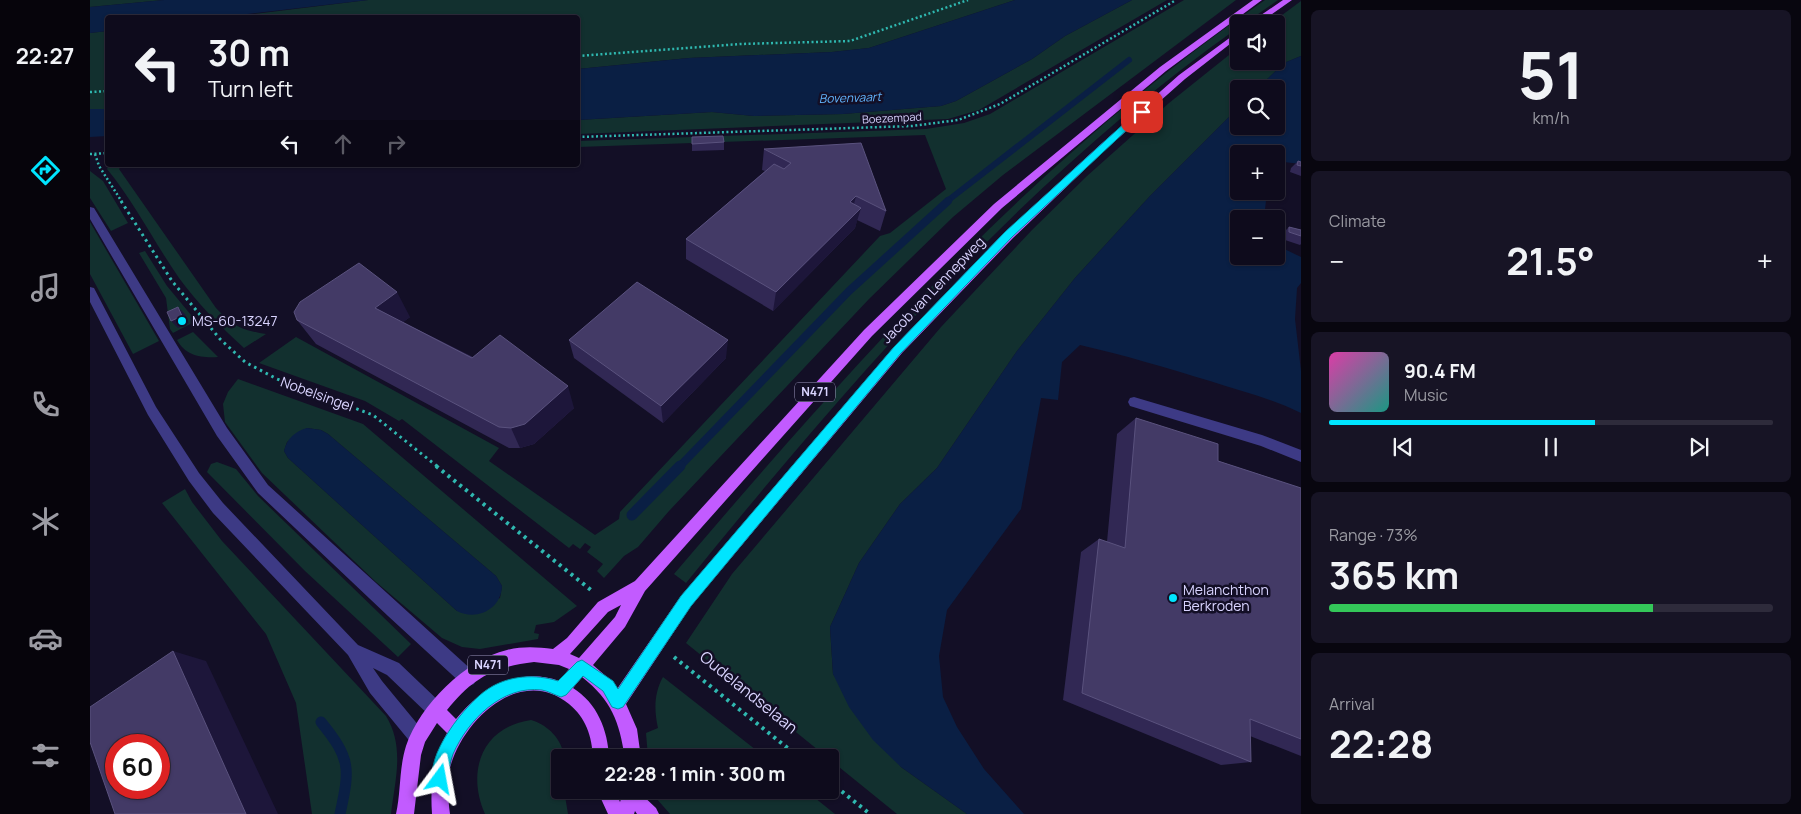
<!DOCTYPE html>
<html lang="en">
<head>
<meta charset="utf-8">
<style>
	:root { --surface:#0e0b1c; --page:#171425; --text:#f1f3f6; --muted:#9b9ba3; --line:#2e2b3b; --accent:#00e5ff }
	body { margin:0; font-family:Manrope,sans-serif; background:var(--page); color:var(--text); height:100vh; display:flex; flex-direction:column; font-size:19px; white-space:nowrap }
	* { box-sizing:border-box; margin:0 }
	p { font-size:16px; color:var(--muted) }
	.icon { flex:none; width:28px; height:28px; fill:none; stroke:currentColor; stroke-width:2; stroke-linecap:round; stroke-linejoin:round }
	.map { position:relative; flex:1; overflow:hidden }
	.panel { display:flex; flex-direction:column; gap:10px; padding:10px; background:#08060f; width:500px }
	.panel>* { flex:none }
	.banner { position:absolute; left:15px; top:15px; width:475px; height:152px; border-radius:5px; box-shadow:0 1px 4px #0004,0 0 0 1px var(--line); background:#0e0b1c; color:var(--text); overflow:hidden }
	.fabs { position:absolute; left:1140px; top:15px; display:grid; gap:10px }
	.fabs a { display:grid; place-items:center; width:55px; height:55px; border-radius:5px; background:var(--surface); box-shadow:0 1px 4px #0004,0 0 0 1px var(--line); font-size:25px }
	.speed { position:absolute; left:15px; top:734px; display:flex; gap:10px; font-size:25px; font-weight:700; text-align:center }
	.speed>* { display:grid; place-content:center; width:65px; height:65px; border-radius:50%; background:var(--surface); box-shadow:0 1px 4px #0004,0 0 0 1px var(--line); line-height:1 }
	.speed .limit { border:8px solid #d22; background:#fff; color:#111 }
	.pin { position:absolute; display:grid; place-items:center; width:42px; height:42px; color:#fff; margin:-21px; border-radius:10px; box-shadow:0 2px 8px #0006 }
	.me { position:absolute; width:55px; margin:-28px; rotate:13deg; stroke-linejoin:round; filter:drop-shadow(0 0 4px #0008) }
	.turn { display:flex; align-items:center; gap:18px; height:105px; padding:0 20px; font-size:22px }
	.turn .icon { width:65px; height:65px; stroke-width:2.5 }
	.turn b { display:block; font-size:35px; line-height:42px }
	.lanes { display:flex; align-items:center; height:48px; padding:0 20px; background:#0003; justify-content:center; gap:25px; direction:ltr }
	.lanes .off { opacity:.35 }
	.big { font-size:38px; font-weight:700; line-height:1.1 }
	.panel .card { flex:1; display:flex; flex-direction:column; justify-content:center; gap:8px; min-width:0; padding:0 18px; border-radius:8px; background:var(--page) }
	.panel .dial { align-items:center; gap:0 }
	.dial b { font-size:65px; line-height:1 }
	.song { display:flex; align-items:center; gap:15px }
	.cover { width:60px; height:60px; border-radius:8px; background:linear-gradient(135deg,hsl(320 70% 55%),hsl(170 70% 35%)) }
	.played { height:5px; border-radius:2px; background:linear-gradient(90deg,var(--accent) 60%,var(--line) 60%) }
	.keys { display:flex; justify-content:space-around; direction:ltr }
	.heat { display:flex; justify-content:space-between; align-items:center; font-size:28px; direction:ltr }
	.charge { height:8px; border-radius:4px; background:linear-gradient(90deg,#34c759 73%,var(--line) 0) }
	.trip { position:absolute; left:461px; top:749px; width:288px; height:50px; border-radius:5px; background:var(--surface); box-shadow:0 1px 4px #0004,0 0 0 1px var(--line); font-weight:700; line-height:50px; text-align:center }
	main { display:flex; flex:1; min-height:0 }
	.menu { display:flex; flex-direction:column; width:90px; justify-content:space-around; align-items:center; background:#06040b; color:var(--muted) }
	.menu .icon { width:35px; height:35px }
	.menu .on { color:var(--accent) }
	.menu b { font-size:22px; color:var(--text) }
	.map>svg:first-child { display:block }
	.green { fill:#12302f; fill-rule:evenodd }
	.water { fill:#0a1f44 }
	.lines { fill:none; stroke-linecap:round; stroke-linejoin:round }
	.stream-far2 { stroke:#0a1f44; stroke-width:6 }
	.stream-far1 { stroke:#0a1f44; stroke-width:8 }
	.stream { stroke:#0a1f44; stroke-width:11 }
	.path-far2 { stroke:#2fb8b0; stroke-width:2.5; stroke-dasharray:2 2.5; stroke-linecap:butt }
	.path-far1 { stroke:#2fb8b0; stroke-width:3; stroke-dasharray:2.5 4; stroke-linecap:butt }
	.path { stroke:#2fb8b0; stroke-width:4; stroke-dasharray:3 4.5; stroke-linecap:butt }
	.minor { fill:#3d3a85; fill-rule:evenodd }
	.major { fill:#c25bff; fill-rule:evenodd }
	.wall { fill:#312854 }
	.shaded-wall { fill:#1d163a }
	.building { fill:#433a66; stroke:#5a527e; fill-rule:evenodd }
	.route { fill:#00e5ff; stroke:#0095a6 }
	.poi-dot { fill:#00e5ff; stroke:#130f26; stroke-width:2 }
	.labels { text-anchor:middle; stroke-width:5; stroke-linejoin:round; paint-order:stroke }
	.far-street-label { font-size:11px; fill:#d9d4ff; stroke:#130f26 }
	.far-water-label { font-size:12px; font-style:italic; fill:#62b6ff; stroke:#130f26 }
	.shield { fill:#130f26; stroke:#9e99be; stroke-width:1 }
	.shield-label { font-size:12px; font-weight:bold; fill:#d9d4ff }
	.street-label { font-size:14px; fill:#d9d4ff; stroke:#130f26 }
	.poi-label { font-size:14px; fill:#d9d4ff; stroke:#130f26; text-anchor:start }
	.near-street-label { font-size:16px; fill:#d9d4ff; stroke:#130f26 }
</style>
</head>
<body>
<main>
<nav class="menu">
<b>22:27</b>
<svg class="icon on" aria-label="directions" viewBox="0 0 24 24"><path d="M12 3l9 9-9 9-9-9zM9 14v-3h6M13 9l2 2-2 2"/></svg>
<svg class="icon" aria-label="music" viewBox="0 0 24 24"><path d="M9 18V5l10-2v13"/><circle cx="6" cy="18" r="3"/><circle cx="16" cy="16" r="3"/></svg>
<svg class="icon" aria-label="phone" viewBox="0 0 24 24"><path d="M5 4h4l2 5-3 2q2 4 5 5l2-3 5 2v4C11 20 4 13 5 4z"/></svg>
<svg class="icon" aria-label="climate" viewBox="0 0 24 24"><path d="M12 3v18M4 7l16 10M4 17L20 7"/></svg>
<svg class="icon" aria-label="car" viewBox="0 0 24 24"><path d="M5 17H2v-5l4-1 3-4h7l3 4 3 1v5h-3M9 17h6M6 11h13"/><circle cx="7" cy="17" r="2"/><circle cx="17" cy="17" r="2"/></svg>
<svg class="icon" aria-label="filters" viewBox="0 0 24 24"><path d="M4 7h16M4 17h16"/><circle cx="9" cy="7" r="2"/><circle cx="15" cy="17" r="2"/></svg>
</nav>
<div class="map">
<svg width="1211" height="814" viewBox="0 0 1211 814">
	<rect width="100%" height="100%" fill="#130f26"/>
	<path class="green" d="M0 0H74L0 7Z
		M278 0H925L779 48 742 52 599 58 488 69V18H132Z
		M1042 0H1077L889 110 858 119 488 134V120L622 112 664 116 753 114 851 106 866 101 942 59 975 36Z
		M1094 0H1146L913 175 863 217 779 299 579 511 548 547 534 556 514 578 507 571 513 564 497 552 501 547 495 543 490 549 483 544 479 548 312 419 309 421 275 401 169 363 206 337 409 448 399 461 505 535 529 519 530 512 790 236 800 233 856 189 835 135 488 147V141L836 129 874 123 900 114Z
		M1175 0H1188L1154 24H1149V27C935 178 760 381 596 583L584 574C763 364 946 157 1175 0Z
		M1211 1V56L1194 63 1167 89H1149V107L1060 196 985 278 927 351 847 468 810 504 769 563 740 627 743 674 811 767 877 814H807L596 643 642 574 851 327 942 230 997 176 1079 103 1149 47V61H1186V24H1180Z
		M17 31V109H0V33Z
		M19 165H32L29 169 126 308C143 326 151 330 176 334L154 348C130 326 108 304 89 278 64 242 45 203 17 169Z
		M0 171 13 181 38 223 21 231 0 198Z
		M0 222 69 341 43 354 0 274Z
		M55 251 77 286 106 321 83 333 80 329 76 298 49 253Z
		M103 332 128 357C111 358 96 356 87 340Z
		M148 379 273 424 487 606 464 622 446 625 444 633 449 634 448 639 390 649 372 647 352 638 286 582 172 473 135 422 133 404 138 392ZM217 428 231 430 238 434 406 576 412 586 410 598 367 611 198 458 194 451 197 442Z
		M127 462 146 469 168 496 321 644 308 657 215 571 117 472 121 464Z
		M95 489 102 502 132 541 296 716C315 747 305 780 301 814H222L206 703 176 634 72 503Z
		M573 677 675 757H558L556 733 568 728C564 710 564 693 573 677Z
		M441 720C458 725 472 739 474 757L470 758V790H474L478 814H395C376 771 392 727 441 720Z
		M564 790H715L745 814H580L566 798Z"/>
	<path class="water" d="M74 0H278L132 17 18 18 17 31 0 33V7Z
		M925 0H1042L975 36 942 59 866 101 851 106 753 114 664 116 622 112 488 120V69L599 58 742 52 779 48Z
		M1211 56V164L1194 162 1186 169V154H1149V191H1177L1174 219H1149V256H1186V245L1211 257V283L1207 288 1205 319 1211 371V413C1183 399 1151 391 1120 381 1077 368 1034 355 990 345L972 362 968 400 951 398 931 509 857 610 849 656 853 697 867 727 894 769 934 814H877L811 767 783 740 759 707 743 674 740 627 769 563 810 504 847 468 927 351 985 278 1060 196 1149 107V126H1186V89H1167L1194 63Z
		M0 109H17V136L0 137Z
		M217 428 231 430 238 434 406 576 412 586C411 610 386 621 367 611L198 458 194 451C197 438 206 431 217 428Z"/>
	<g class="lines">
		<path class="stream-far2" d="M856 202 1039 60"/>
		<path class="stream-far1" d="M589 467 759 291 858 201"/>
		<path class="stream" d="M542 515 590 466
			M231 722C261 759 260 768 250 814"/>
		<path class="path-far2" d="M488 56 651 44 760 41 878 0
			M0 92 18 91
			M488 137 822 126 868 120 910 104 1086 0
			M0 154 18 153
			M5 154 9 166 32 202"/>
		<path class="path-far1" d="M31 201 82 281 130 339 155 362 187 379 283 415 348 467"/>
		<path class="path" d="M346 466 501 590
			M584 657 710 758
			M740 782 780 814"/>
		<path class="minor" d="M0 207 4 208 137 428 178 485 384 672 386 678 384 684 378 686 372 684 298 616 168 493 127 436 0 219Z
			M0 287 4 288 66 407 109 473 133 503 268 645 309 663 353 705 355 711 353 717 347 719 341 717 297 675 283 668 292 681 334 732 336 738 334 744 328 746 322 744 280 693 258 655 123 513 99 481 58 415 0 302Z
			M1044 397 1172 435 1211 450V462L1171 446 1040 406 1038 402 1040 398Z"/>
		<path class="major" d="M1163 0H1172L1076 71 912 208 782 336 555 591 535 627 503 665 518 678 527 689 591 596 804 347 915 232 1010 145 1089 75 1149 31V37L1095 79 1016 149 923 238 812 353 601 606 536 704 547 729 551 758H535C529 721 522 701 492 677L483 688C507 703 518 730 519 758H503C502 736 496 718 479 704 430 664 372 721 360 768 357 784 358 799 360 814H342C340 785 343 759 357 733L347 723 335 742 331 755 324 814H306C311 792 309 768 316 746 330 705 375 660 417 650 433 646 447 647 463 649L477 638 508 602 545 581 774 330 904 204 1070 67ZM531 605 525 617 489 658 480 654 518 612ZM444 662 469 665 479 669 469 681C429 666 390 689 366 719L357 710C383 678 403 667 444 662Z
			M1193 0H1202L1168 24H1158Z
			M507 790H525L530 802 534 790H552L550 793 566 808 569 814H547L545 811 544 814H518Z"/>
	</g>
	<path class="wall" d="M602 137 634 142V150L602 151Z
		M674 149 796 211 790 231 767 220 765 228 683 311 596 259V239L675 171 672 170Z
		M1208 161 1211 162V176L1200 172 1201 168Z
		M1199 227 1211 230V244L1210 245 1192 239V234Z
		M320 317 313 322 484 408 444 444 430 448H419L226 344 207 320Z
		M479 340 636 358 573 423 484 358Z
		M1046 418 1128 461 1211 488V756L1160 736 1161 762 1131 765 973 700 991 552 1009 539 1017 542 1027 434Z"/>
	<path class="shaded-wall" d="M766 196 761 216 760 202Z
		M771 208 765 228 683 311 686 292Z
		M307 292 320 317 300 332 285 308Z
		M88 307 95 314 99 323 88 328 81 321Z
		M638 340 636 358 573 423 571 406Z
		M478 386 484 408 444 444 430 448 421 428Z
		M83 651 116 661 188 814H156Z"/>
	<path class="building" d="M633 136 634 142 602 144V137Z
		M771 143 796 211 766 196 760 202 771 208 686 292 596 239 684 164 694 169 701 163 674 149Z
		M1208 161 1211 162V166L1207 165Z
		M1199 227 1211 230V236L1199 232Z
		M269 263 307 292 285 308 382 358 410 335 478 386 435 424 421 428 409 427 207 320 204 312 210 302Z
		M547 282 638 340 571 406 479 340Z
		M88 307 92 316 81 321 77 312Z
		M1046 418 1128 444V461L1211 488V739L1160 719 1161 762 992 693 1009 539 1035 548Z
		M83 651 156 814H25L0 742V707ZM26 745H69V788H26Z"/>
	<path class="route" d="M1049 110 1056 112 922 237 811 353 601 606 533 707 528 709 522 707 513 691 493 676 476 695 471 697C465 695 458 691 452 690 412 685 378 720 363 754 359 764 359 775 355 784L350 787 344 784C333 757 376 703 398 689 419 675 446 674 468 681L487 662 492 660 523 681 528 689 591 596 804 347 915 232Z"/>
	<g class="poi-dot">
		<circle cx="92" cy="321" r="5"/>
		<circle cx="1083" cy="598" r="5"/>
	</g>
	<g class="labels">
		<g class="far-street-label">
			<text transform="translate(802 118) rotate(-3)" y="4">Boezempad</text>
		</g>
		<g class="far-water-label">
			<text transform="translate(760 98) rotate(-2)" y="4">Bovenvaart</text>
		</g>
		<g class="shield">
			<rect x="705" y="382.5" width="40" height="19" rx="4"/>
			<rect x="378" y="655.5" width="40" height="19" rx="4"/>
		</g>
		<g class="shield-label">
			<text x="725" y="396">N471</text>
			<text x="398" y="669">N471</text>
		</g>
		<g class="street-label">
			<text transform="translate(843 290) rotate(-46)" y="5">Jacob van Lennepweg</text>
			<text transform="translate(227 394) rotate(20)" y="5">Nobelsingel</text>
		</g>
		<g class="poi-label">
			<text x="102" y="326">MS-60-13247</text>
			<text x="1093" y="595">Melanchthon<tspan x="1093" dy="16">Berkroden</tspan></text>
		</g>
		<g class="near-street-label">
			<text transform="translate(659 692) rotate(39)" y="6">Oudelandselaan</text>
		</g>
	</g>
</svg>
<div class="fabs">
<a><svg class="icon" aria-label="sound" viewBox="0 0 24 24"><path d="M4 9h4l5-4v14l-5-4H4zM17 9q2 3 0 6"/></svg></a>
<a><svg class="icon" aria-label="search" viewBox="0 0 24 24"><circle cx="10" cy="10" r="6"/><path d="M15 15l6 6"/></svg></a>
<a>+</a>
<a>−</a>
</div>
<div class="speed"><div class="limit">60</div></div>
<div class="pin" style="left:1052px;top:112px;background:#d93025"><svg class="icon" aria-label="arrive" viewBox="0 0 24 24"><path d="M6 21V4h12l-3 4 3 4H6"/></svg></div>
<svg class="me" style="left:350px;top:779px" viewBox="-20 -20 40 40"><path d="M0-17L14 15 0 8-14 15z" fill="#00e5ff" stroke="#fff" stroke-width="4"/></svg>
<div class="trip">22:28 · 1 min · 300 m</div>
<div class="banner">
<div class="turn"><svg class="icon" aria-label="left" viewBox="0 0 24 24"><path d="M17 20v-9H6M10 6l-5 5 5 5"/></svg><div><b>30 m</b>Turn left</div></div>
<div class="lanes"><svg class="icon" aria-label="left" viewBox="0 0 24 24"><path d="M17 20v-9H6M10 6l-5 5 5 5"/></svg><svg class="icon off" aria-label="ahead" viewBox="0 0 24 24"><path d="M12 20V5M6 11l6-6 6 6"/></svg><svg class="icon off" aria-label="right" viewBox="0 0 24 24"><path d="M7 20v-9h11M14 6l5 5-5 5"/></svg></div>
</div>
</div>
<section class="panel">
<div class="card dial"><b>51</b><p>km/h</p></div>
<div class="card"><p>Climate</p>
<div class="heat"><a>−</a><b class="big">21.5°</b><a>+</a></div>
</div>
<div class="card">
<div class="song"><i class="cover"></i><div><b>90.4 FM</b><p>Music</p></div></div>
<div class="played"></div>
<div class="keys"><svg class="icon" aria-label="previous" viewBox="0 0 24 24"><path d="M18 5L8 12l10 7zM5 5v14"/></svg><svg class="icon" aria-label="pause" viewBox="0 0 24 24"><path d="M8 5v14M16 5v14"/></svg><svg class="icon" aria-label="next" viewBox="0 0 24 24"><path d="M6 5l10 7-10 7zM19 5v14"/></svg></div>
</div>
<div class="card"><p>Range · 73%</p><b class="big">365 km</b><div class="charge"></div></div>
<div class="card"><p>Arrival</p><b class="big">22:28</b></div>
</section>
</main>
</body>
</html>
